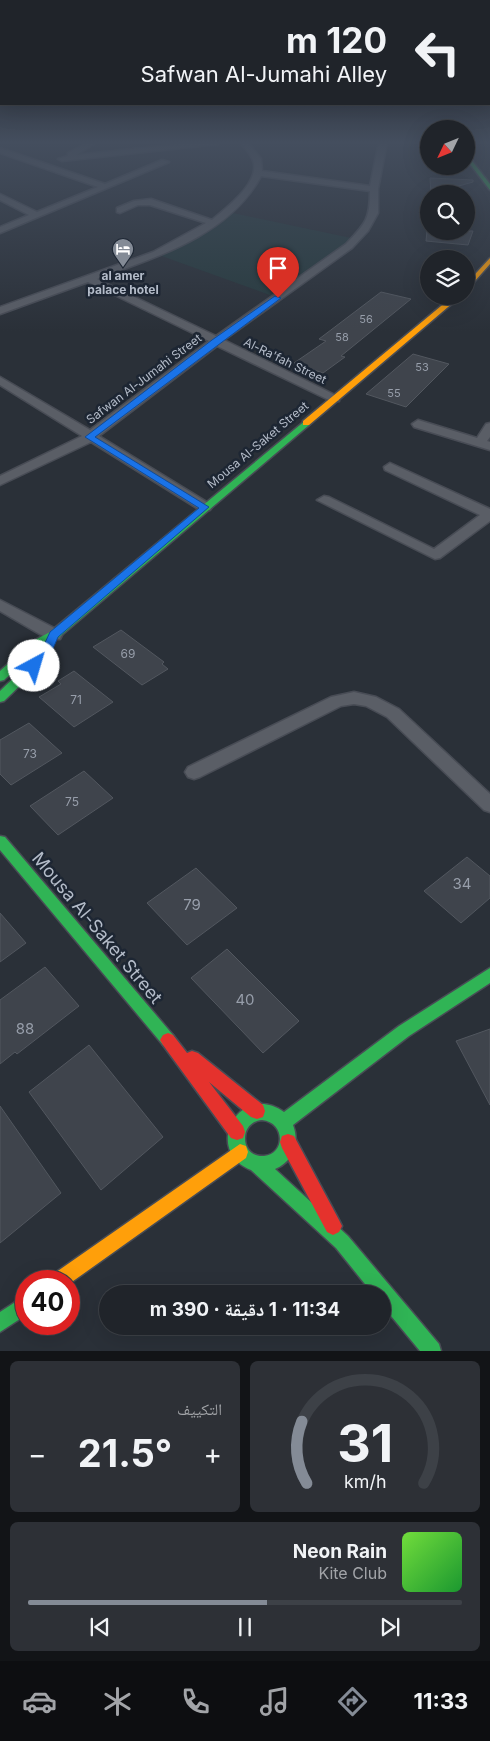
<!DOCTYPE html>
<html lang="ar">
<head>
<meta charset="utf-8">
<style>
	:root { --surface:#20242a; --page:#2d3036; --text:#f1f3f6; --muted:#a2a4a8; --line:#3d4147; --accent:#848b96 }
	body { margin:0; font-family:Inter,"Noto Naskh Arabic",sans-serif; background:var(--page); color:var(--text); direction:rtl; height:100vh; display:flex; flex-direction:column; font-size:19px; white-space:nowrap }
	* { box-sizing:border-box; margin:0 }
	p { font-size:16px; color:var(--muted) }
	.icon { flex:none; width:28px; height:28px; fill:none; stroke:currentColor; stroke-width:2; stroke-linecap:round; stroke-linejoin:round }
	.map { position:relative; height:1351px; overflow:hidden; direction:ltr }
	.side { display:flex; flex-direction:column; gap:10px; padding:10px; background:#121417; flex:1 }
	.side>* { flex:none }
	.top-card { position:absolute; left:0px; top:0px; width:490px; height:105px; box-shadow:0 5px 20px #0002,0 0 0 1px var(--line); direction:rtl; background:#20242a; color:var(--text); overflow:hidden }
	.needle { width:32px; rotate:227deg }
	.buttons { position:absolute; left:420px; top:120px; display:grid; gap:10px }
	.buttons a { display:grid; place-items:center; width:55px; height:55px; border-radius:50%; background:var(--surface); box-shadow:0 5px 20px #0002,0 0 0 1px var(--line); font-size:25px }
	.speed { position:absolute; left:15px; top:1270px; display:flex; gap:10px; font-size:25px; font-weight:700; text-align:center }
	.speed>* { display:grid; place-content:center; width:65px; height:65px; border-radius:50%; background:var(--surface); box-shadow:0 5px 20px #0002,0 0 0 1px var(--line); line-height:1 }
	.speed .limit { border:8px solid #d22; background:#fff; color:#111 }
	.pin { position:absolute; display:grid; place-items:center; width:42px; height:42px; color:#fff; margin:-51px -21px; border-radius:50% 50% 50% 0; rotate:-45deg; box-shadow:0 0 5px #0007 }
	.pin .icon { rotate:45deg }
	.me { position:absolute; width:55px; margin:-28px; rotate:39deg; stroke-linejoin:round; filter:drop-shadow(0 0 4px #0008) }
	.turn { display:flex; align-items:center; gap:18px; height:105px; padding:0 20px; font-size:22px }
	.turn .icon { width:65px; height:65px; stroke-width:2.5 }
	.turn b { display:block; font-size:35px; line-height:42px }
	.big { font-size:38px; font-weight:700; line-height:1.1 }
	.side .widget { flex:1; display:flex; flex-direction:column; justify-content:center; gap:8px; min-width:0; padding:0 18px; border-radius:8px; background:var(--page) }
	.side .dial { align-items:center; gap:0 }
	.dial svg { height:130px; overflow:visible; fill:none; stroke:var(--line); stroke-width:7; stroke-linecap:round; text-anchor:middle }
	.dial text { fill:var(--text); stroke:none }
	.song { display:flex; align-items:center; gap:15px }
	.cover { width:60px; height:60px; border-radius:8px; background:linear-gradient(135deg,hsl(100 70% 55%),hsl(130 70% 35%)) }
	.played { height:5px; border-radius:2px; background:linear-gradient(90deg,var(--accent) 55%,var(--line) 55%) }
	.keys { display:flex; justify-content:space-around; direction:ltr }
	.heat { display:flex; justify-content:space-between; align-items:center; font-size:28px; direction:ltr }
	.side .tiles { flex:1; display:grid; gap:10px; grid-template-columns:1fr 1fr }
	.widget:last-child { grid-column:span 2 }
	.trip { position:absolute; left:99px; top:1285px; width:292px; height:50px; border-radius:25px; background:var(--surface); box-shadow:0 5px 20px #0002,0 0 0 1px var(--line); font-weight:700; line-height:50px; text-align:center; direction:rtl }
	.menu { display:flex; height:80px; justify-content:space-around; align-items:center; background:#0d0e11; color:var(--muted) }
	.menu .icon { width:35px; height:35px }
	.menu .active { color:var(--accent) }
	.menu b { font-size:22px; color:var(--text) }
	.map>svg:first-child { display:block }
	.green { fill:#273a3e }
	.building { fill:#3f444c; stroke:#52575f }
	.lines { fill:none; stroke-linecap:round; stroke-linejoin:round }
	.street-casing { stroke:#484c55; stroke-width:3 }
	.fast-casing { stroke:#484c55; stroke-width:3 }
	.slow-casing { stroke:#484c55; stroke-width:3 }
	.jam-casing { stroke:#484c55; stroke-width:3 }
	.street { fill:#5a5e66; fill-rule:evenodd }
	.fast { fill:#30b455; fill-rule:evenodd }
	.slow { fill:#ff9f0a; fill-rule:evenodd }
	.jam { fill:#e5322d; fill-rule:evenodd }
	.route { fill:#1a73e8; stroke:#114b97 }
	.labels { text-anchor:middle; stroke-width:5; stroke-linejoin:round; paint-order:stroke }
	.far-number-label { font-size:11px; fill:#979eaa }
	.far-poi-label { font-size:12px; font-weight:bold; fill:#b4bcc9; stroke:#1d2633 }
	.far-street-label { font-size:12px; fill:#b4bcc9; stroke:#1d2633 }
	.number-label { font-size:12px; fill:#979eaa }
	.near-number-label { font-size:15px; fill:#979eaa }
	.near-street-label { font-size:18px; fill:#b4bcc9; stroke:#1d2633 }
</style>
</head>
<body>
<div class="map">
<svg width="490" height="1351" viewBox="0 0 490 1351">
	<rect width="100%" height="100%" fill="#2a3038"/>
	<path class="green" d="M228 212 356 239 278 298 156 254Z"/>
	<path class="building" d="M430 178 473 180V182L431 194Z
		M427 231H473L468 245 426 241Z
		M381 292 411 299 341 356 345 357 323 373 294 363 326 341 319 339Z
		M413 354 449 364 406 407 366 394Z
		M121 630 164 662 162 664 168 669 142 685 93 647Z
		M74 671 113 702 74 727 39 697 61 684 58 681Z
		M29 723 62 753 11 785 0 774V740Z
		M84 771 113 798 58 835 30 806Z
		M467 857 490 876V898L461 923 424 891Z
		M196 868 237 908 187 945 147 903Z
		M0 913 26 943 0 962Z
		M227 949 299 1021 263 1053 191 978Z
		M45 967 79 1006 17 1054 15 1052 0 1064V1000Z
		M490 1029V1105L456 1041Z
		M89 1045 163 1137 101 1190 29 1092Z
		M0 1106 61 1193 0 1243Z"/>
	<g class="lines">
		<g class="street-casing">
			<path id="street" d="M88 142H97L76 155 198 142H222L218 144 62 161 58 159 68 156V153Z
				M240 142H248L261 159 262 171 370 186 379 142H387L378 189V213L368 231 352 248 224 340 339 397V401H331L217 346 99 436 210 504 212 507 210 510H200L91 442 0 485V476L82 436 0 385V377L90 430 209 341 88 282 0 314V307L153 252 206 223 150 205H138L120 213 117 212V208L134 201 151 199 212 220C226 208 264 180 252 158 249 152 244 147 240 142ZM261 176 370 191C370 220 365 224 346 244L216 336 97 279C156 257 230 235 261 176Z
				M0 148 105 184 162 160 169 162 0 233V227L29 215 0 200V194L37 212 98 187 0 153Z
				M418 420 477 438 486 424 490 423V437L487 441 490 442V450L414 427 412 424Z
				M390 463 490 509V521L440 558 435 559 317 500 324 496 329 497 434 549 480 515 385 470 384 467Z
				M0 600 60 631 62 635 60 639H48L0 611Z
				M354 692 376 697 399 709 490 794V812L484 810 387 717 366 706 354 704 341 706 200 777 194 779 188 777 185 772 188 767 331 697Z"/>
		</g>
		<g class="fast-casing">
			<path id="fast" d="M466 153 490 184V190L466 159Z
				M306 420 309 421V425L58 638 41 647 4 680 0 681V671L33 641 50 632Z
				M29 666 33 667 35 670 33 673 4 701 0 702V691L25 667Z
				M0 836 5 837 173 1035 176 1040 173 1045 168 1047 163 1045 0 850Z
				M490 968V983L409 1036 293 1125C300 1143 293 1162 275 1169L348 1236 439 1344 441 1351H420L382 1305V1294H373L336 1248 251 1170C202 1150 239 1081 284 1112L399 1026ZM262 1120C285 1122 286 1154 264 1156 240 1158 238 1122 262 1120Z
				M26 1295V1315L0 1332V1312Z"/>
		</g>
		<g class="slow-casing">
			<path id="slow" d="M490 258V264L466 291V284Z
				M453 296H461L309 425H303V421Z
				M240 1144 246 1146 248 1152 246 1158 69 1284V1281H49L52 1275Z"/>
		</g>
		<g class="jam-casing">
			<path id="jam" d="M168 1033 173 1035 187 1053 192 1051 198 1053 263 1105 265 1111 263 1117 257 1119 251 1117 209 1082 243 1126 245 1132 243 1138 237 1140 231 1138 163 1045 160 1040 163 1035Z
				M288 1134 294 1136 339 1220 342 1226 339 1232 333 1235 327 1232 282 1148 280 1142 282 1136Z"/>
		</g>
		<use href="#street" class="street"/>
		<use href="#fast" class="fast"/>
		<use href="#slow" class="slow"/>
		<use href="#jam" class="jam"/>
	</g>
	<linearGradient id="sky" x2="0" y2="1"><stop stop-color="#171a1f"/><stop offset="0.43" stop-color="#444e5e"/><stop offset="1" stop-color="#444e5e" stop-opacity="0"/></linearGradient>
	<rect width="490" height="331" fill="url(#sky)"/>
	<path class="route" d="M275 296 281 298 95 437 209 507 58 637 52 651 38 668H30L28 666 43 647 50 632 199 508 85 437 212 340Z"/>
	<defs>
		<g id="hotel-pin" transform="scale(1.125)"><path d="M0 17L-7.5 6A9.5 9.5 0 1 1 7.5 6Z" fill="#848b96" stroke="#1d2633"/><path d="M-6-4.5h1.5V1H6V5H4.5V3h-9V5H-6ZM-4 0a1.8 1.8 0 1 1 3.6 0ZM.5 0V-2.5h3Q6-2.5 6 0Z" fill="#fff"/></g>
	</defs>
	<g fill-rule="evenodd">
		<use href="#hotel-pin" x="123" y="249"/>
	</g>
	<g class="labels">
		<g class="far-number-label">
			<text x="366" y="323">56</text>
			<text x="342" y="341">58</text>
			<text x="422" y="371">53</text>
			<text x="394" y="397">55</text>
		</g>
		<g class="far-poi-label">
			<text x="123" y="280">al amer<tspan x="123" dy="14">palace hotel</tspan></text>
		</g>
		<g class="far-street-label">
			<text transform="translate(285 361) rotate(26)" y="4">Al-Ra'fah Street</text>
			<text transform="translate(144 379) rotate(-37)" y="4">Safwan Al-Jumahi Street</text>
			<text transform="translate(258 445) rotate(-40)" y="4">Mousa Al-Saket Street</text>
		</g>
		<g class="number-label">
			<text x="128" y="658">69</text>
			<text x="76" y="704">71</text>
			<text x="30" y="758">73</text>
			<text x="72" y="806">75</text>
		</g>
		<g class="near-number-label">
			<text x="462" y="889">34</text>
			<text x="192" y="910">79</text>
			<text x="245" y="1005">40</text>
			<text x="25" y="1034">88</text>
		</g>
		<g class="near-street-label">
			<text transform="translate(97 928) rotate(50)" y="6">Mousa Al-Saket Street</text>
		</g>
	</g>
</svg>
<div class="buttons">
<a><svg class="needle" viewBox="-14 -14 28 28"><path d="M0-13l5 13h-10z" fill="#e53935"/><path d="M0 13l5-13h-10z" fill="#a2a4a8"/></svg></a>
<a><svg class="icon" aria-label="search" viewBox="0 0 24 24"><circle cx="10" cy="10" r="6"/><path d="M15 15l6 6"/></svg></a>
<a><svg class="icon" aria-label="layers" viewBox="0 0 24 24"><path d="M12 4l9 5-9 5-9-5zM3 14l9 5 9-5"/></svg></a>
</div>
<div class="speed"><div class="limit">40</div></div>
<div class="pin" style="left:278px;top:298px;background:#d93025"><svg class="icon" aria-label="arrive" viewBox="0 0 24 24"><path d="M6 21V4h12l-3 4 3 4H6"/></svg></div>
<svg class="me" style="left:34px;top:666px" viewBox="-20 -20 40 40"><circle r="19" fill="#fff"/><path d="M0-13L10 11 0 6-10 11z" fill="#1a73e8"/></svg>
<div class="trip">11:34 · 1 دقيقة · 390 m</div>
<div class="top-card">
<div class="turn"><svg class="icon" aria-label="left" viewBox="0 0 24 24"><path d="M17 20v-9H6M10 6l-5 5 5 5"/></svg><div><b>120 m</b>Safwan Al-Jumahi Alley</div></div>
</div>
</div>
<section class="side">
<div class="tiles">
<div class="widget dial"><svg viewBox="0 0 100 80">
<path d="M14 69A42 42 0 1 1 86 69"/>
<path d="M14 69A42 42 0 0 1 11 31" stroke="#848b96"/>
<text x="50" y="56" font-size="32" font-weight="700">31</text>
<text x="50" y="72" font-size="11">km/h</text>
</svg></div>
<div class="widget"><p>التكييف</p>
<div class="heat"><a>−</a><b class="big">21.5°</b><a>+</a></div>
</div>
<div class="widget">
<div class="song"><i class="cover"></i><div><b>Neon Rain</b><p>Kite Club</p></div></div>
<div class="played"></div>
<div class="keys"><svg class="icon" aria-label="previous" viewBox="0 0 24 24"><path d="M18 5L8 12l10 7zM5 5v14"/></svg><svg class="icon" aria-label="pause" viewBox="0 0 24 24"><path d="M8 5v14M16 5v14"/></svg><svg class="icon" aria-label="next" viewBox="0 0 24 24"><path d="M6 5l10 7-10 7zM19 5v14"/></svg></div>
</div>
</div>
</section>
<nav class="menu">
<b>11:33</b>
<svg class="icon active" aria-label="directions" viewBox="0 0 24 24"><path d="M12 3l9 9-9 9-9-9zM9 14v-3h6M13 9l2 2-2 2"/></svg>
<svg class="icon" aria-label="music" viewBox="0 0 24 24"><path d="M9 18V5l10-2v13"/><circle cx="6" cy="18" r="3"/><circle cx="16" cy="16" r="3"/></svg>
<svg class="icon" aria-label="phone" viewBox="0 0 24 24"><path d="M5 4h4l2 5-3 2q2 4 5 5l2-3 5 2v4C11 20 4 13 5 4z"/></svg>
<svg class="icon" aria-label="climate" viewBox="0 0 24 24"><path d="M12 3v18M4 7l16 10M4 17L20 7"/></svg>
<svg class="icon" aria-label="car" viewBox="0 0 24 24"><path d="M5 17H2v-5l4-1 3-4h7l3 4 3 1v5h-3M9 17h6M6 11h13"/><circle cx="7" cy="17" r="2"/><circle cx="17" cy="17" r="2"/></svg>
</nav>
</body>
</html>
